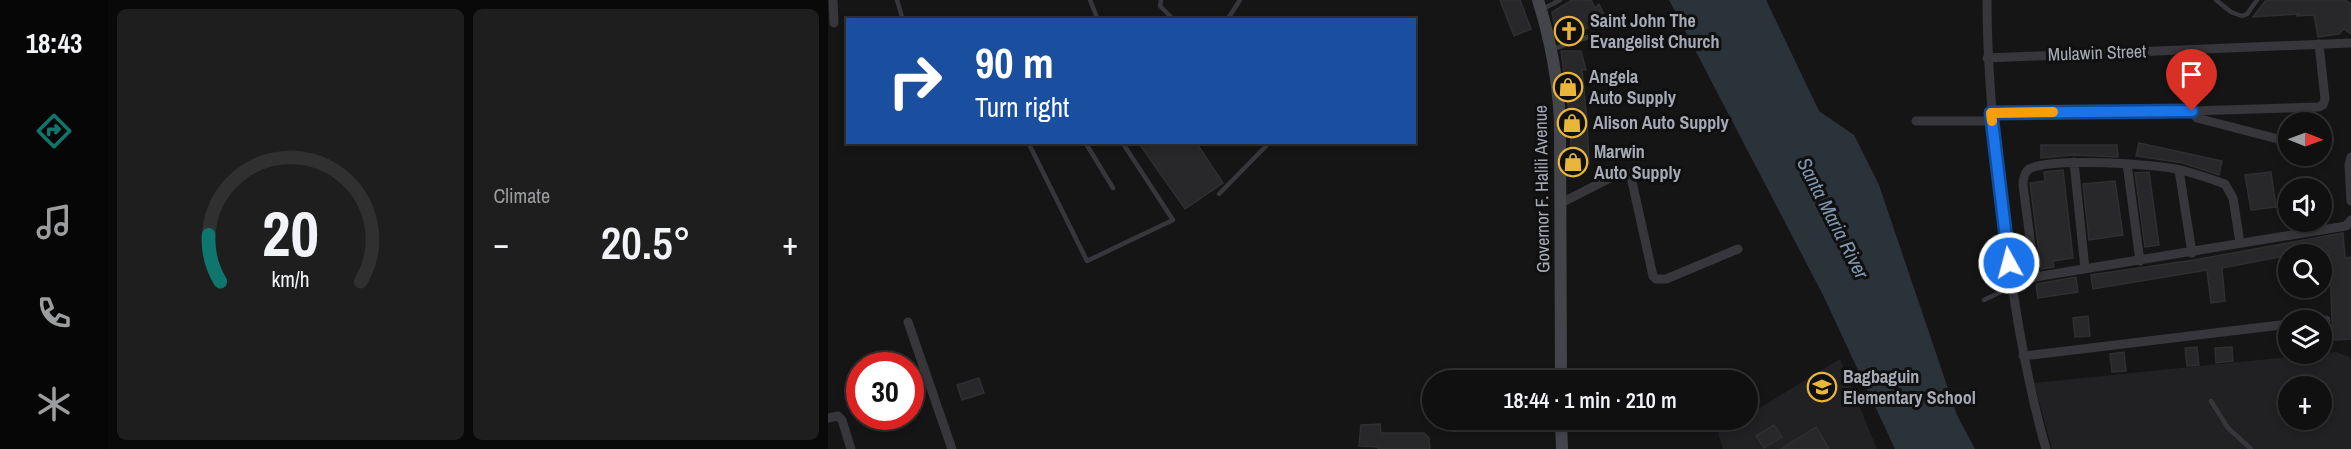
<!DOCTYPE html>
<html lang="en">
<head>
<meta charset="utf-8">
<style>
	:root { --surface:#101010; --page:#1e1e1e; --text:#f1f3f6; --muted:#9c9d9f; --line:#303030; --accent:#0f766e }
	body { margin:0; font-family:"Archivo Narrow",sans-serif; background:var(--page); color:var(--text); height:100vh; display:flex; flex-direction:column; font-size:22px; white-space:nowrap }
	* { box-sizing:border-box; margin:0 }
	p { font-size:20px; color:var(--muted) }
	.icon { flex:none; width:33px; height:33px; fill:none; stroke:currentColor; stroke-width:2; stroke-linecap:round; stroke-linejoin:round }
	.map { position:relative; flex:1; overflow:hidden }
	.panel { display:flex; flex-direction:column; gap:9px; padding:9px; background:#090909; width:720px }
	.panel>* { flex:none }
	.guide { position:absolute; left:18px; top:18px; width:570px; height:126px; border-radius:0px; box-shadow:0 3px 9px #0003,0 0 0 2px var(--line); background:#1a4fa0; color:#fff; overflow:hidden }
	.needle { width:39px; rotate:91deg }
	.buttons { position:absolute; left:1450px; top:112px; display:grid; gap:12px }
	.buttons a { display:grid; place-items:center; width:54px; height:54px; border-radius:50%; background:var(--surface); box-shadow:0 3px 9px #0003,0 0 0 2px var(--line); font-size:30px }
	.speed { position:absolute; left:18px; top:352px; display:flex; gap:12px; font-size:30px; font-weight:700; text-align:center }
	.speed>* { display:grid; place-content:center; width:78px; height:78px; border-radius:50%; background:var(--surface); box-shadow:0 3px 9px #0003,0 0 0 2px var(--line); line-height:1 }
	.speed .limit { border:9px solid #d22; background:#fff; color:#111 }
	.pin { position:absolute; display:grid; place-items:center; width:51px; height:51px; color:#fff; margin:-62px -26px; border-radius:50% 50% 50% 0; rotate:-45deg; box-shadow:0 0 6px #0007 }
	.pin .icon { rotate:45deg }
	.me { position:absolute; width:66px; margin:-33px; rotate:353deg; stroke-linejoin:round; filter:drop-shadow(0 0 4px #0008) }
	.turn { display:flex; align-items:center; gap:21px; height:126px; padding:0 30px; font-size:27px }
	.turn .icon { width:78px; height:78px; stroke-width:2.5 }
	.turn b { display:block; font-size:42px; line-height:51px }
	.big { font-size:45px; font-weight:600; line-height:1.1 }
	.panel .card { flex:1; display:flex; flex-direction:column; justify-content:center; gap:9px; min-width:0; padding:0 21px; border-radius:9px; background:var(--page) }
	.panel .dial { align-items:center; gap:0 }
	.dial svg { height:156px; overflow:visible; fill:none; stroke:var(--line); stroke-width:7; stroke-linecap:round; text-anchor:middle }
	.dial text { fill:var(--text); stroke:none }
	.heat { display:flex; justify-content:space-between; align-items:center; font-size:33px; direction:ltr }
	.panel .tiles { flex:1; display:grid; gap:9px; grid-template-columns:repeat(2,1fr) }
	.trip { position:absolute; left:594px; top:370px; width:336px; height:60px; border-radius:30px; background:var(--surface); box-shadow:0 3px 9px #0003,0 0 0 2px var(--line); font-weight:600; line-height:60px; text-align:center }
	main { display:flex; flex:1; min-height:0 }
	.dock { display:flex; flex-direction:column; width:108px; justify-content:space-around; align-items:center; background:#060606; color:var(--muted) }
	.dock .icon { width:42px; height:42px }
	.dock .current { color:var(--accent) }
	.dock b { font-size:27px; color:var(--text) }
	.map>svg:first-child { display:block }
	.built { fill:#212123; fill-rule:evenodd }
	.water { fill:#2b333a }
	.building { fill:#28282a; stroke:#2f2f32; stroke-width:1.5 }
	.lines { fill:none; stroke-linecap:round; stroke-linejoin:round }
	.service { stroke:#36363b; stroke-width:4.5 }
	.minor { stroke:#36363b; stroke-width:9 }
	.secondary { stroke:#44454b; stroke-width:12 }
	.route-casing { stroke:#114b97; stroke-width:15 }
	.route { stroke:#1a73e8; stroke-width:10 }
	.slow { stroke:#f59e0b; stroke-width:10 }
	.labels { text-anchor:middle; stroke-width:6; stroke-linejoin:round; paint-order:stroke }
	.poi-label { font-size:18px; font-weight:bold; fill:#a7abb6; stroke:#101011; text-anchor:start }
	.street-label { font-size:18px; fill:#a7abb6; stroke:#101011 }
	.water-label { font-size:20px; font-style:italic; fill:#7f97b0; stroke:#101011 }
</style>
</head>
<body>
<main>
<nav class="dock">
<b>18:43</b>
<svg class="icon current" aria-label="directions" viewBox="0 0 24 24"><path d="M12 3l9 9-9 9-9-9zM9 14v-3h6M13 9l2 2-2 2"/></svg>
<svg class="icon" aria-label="music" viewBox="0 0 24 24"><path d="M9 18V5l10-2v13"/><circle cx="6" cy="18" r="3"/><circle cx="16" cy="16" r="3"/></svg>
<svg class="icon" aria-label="phone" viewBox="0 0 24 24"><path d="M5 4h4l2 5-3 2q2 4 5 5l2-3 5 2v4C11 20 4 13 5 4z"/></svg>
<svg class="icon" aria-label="climate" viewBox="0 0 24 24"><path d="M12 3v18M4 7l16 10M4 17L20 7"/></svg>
</nav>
<section class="panel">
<div class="tiles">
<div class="card dial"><svg viewBox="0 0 100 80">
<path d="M14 69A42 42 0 1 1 86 69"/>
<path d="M14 69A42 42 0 0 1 8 45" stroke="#0f766e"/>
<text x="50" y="56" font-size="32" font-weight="700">20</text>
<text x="50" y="72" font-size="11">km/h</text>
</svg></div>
<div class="card"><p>Climate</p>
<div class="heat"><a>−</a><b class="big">20.5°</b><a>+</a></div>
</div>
</div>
</section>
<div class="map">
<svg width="1523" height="449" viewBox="0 0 1523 449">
	<rect width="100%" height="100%" fill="#151516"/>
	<path class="built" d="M1508 352 1522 357 1523 360V449H1224L1206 383ZM1461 387H1494V420H1461Z
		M1012 359 1049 449H895L890 433 911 420H920V415Z"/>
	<path class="water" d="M841 0H938L991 111 1026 135 1051 185 1129 415 1147 449H1067L995 295Z"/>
	<path class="building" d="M672 0H692L703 29 686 36Z
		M744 0H763L767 8 771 4 778 19 730 42 724 12Z
		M1438 0H1517L1523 4V34L1516 29 1511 34 1490 37 1486 15 1469 16 1471 14 1425 17Z
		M733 51H753L758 70H754L759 120 761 164H744L741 113Z
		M310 142H368L395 183 357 209Z
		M1311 143 1394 161 1391 175 1355 163 1308 156Z
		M1213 145H1289L1290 157 1246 155 1213 158Z
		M1235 170 1245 258 1225 261 1226 267 1213 269 1202 183 1217 181 1216 172Z
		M1321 172 1331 245 1317 247 1307 173Z
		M1443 172 1448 207 1423 210 1417 175Z
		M1287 181 1295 235 1261 240 1255 184Z
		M1515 233 1517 258 1523 257V339L1505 340 1501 251 1461 255 1394 268 1397 301 1383 303 1379 270 1265 289 1263 275 1366 260Z
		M1248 277 1250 292 1210 298 1208 284Z
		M1260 316 1262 336 1247 337 1245 318Z
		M1369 347 1371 365 1359 366 1357 348Z
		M1404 347 1405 361 1388 363 1387 348Z
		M1296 352 1298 371 1284 372 1282 354Z
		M151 378 156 393 134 400 129 385Z
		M552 424 553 433H596L601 438 602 449H550L551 447 531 446 533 425Z
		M946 425 954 437 936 448 928 436Z
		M988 427 1001 449H953Z"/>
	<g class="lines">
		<path class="service" d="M69 0 75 20
			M262 0 270 20
			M333 0 332 6 346 20
			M1388 0 1403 12 1414 16 1419 14 1429 0
			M713 10 732 0
			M399 20 412 0
			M725 49 763 36
			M200 142 259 261 345 220 294 142
			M257 142 285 188
			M391 194 442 142
			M1156 300 1183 287
			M1383 401 1400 428 1423 449"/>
		<path class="minor" d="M5 0 6 23
			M1159 0C1159 72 1166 143 1175 215 1184 294 1196 372 1218 449
			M1159 58 1523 43
			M1363 111 1369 118 1461 142
			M1163 113 1363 111 1491 107 1495 105 1497 99 1491 44
			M1088 121H1164
			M1523 157 1521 165 1523 201
			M1246 162 1257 269
			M1299 164 1312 261
			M1351 170 1364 253
			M733 203 790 174 800 173 803 177 825 276 828 279H838L910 249
			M1207 277 1195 185C1195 179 1196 173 1201 169 1221 157 1329 164 1353 170 1368 174 1383 179 1397 184L1405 198 1412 243
			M1183 287 1207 277 1518 226 1523 220
			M1489 321 1498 320
			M80 322 124 449
			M1195 356 1461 324
			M0 418 10 416 14 420 23 449"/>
		<path class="secondary" d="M710 0C723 41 730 80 732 122L733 381
			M733 420 734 449"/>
	</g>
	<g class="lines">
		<g class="route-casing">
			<path id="route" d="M1181 263 1163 113 1364 111"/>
		</g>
		<use href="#route" class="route"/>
		<path class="slow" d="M1164 121 1163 113 1225 112"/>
	</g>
	<defs>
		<g id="church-ring" transform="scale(1.5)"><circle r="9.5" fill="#101011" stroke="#e9b63a" stroke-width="1.5"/><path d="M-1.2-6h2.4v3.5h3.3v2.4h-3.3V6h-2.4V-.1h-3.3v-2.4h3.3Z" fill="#e9b63a"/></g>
		<g id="shop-ring" transform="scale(1.5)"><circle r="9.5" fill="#101011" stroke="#e9b63a" stroke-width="1.5"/><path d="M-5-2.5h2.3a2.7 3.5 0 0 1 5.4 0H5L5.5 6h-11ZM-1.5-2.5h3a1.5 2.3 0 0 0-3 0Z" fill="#e9b63a"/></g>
		<g id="school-ring" transform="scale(1.5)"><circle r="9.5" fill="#101011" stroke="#e9b63a" stroke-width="1.5"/><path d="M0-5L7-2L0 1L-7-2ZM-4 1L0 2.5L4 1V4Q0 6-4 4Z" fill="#e9b63a"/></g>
	</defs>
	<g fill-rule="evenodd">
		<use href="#church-ring" x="741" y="31"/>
		<use href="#shop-ring" x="740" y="87"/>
		<use href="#shop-ring" x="744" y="123"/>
		<use href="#shop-ring" x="745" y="162"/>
		<use href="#school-ring" x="994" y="387"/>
	</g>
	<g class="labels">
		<g class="poi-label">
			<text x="762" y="27">Saint John The<tspan x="762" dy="21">Evangelist Church</tspan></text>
			<text x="761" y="83">Angela<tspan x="761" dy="21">Auto Supply</tspan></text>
			<text x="765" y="129">Alison Auto Supply</text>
			<text x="766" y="158">Marwin<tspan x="766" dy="21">Auto Supply</tspan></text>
			<text x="1015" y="383">Bagbaguin<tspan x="1015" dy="21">Elementary School</tspan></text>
		</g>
		<g class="street-label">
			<text transform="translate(1269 53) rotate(-2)" y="6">Mulawin Street</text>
			<text transform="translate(714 189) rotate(-91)" y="6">Governor F. Halili Avenue</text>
		</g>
		<g class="water-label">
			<text transform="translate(1005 218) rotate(63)" y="7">Santa Maria River</text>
		</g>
	</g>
</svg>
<div class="buttons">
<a><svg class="needle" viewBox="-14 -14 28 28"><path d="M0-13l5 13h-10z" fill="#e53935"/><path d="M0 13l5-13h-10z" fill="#9c9d9f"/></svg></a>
<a><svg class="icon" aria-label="sound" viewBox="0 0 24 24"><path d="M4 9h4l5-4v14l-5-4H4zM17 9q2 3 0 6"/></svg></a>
<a><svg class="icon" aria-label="search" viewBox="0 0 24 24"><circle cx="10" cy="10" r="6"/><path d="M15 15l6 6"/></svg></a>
<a><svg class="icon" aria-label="layers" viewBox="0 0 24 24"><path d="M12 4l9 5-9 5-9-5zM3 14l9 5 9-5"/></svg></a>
<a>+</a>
</div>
<div class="speed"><div class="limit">30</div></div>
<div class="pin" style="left:1364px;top:111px;background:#d93025"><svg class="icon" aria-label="arrive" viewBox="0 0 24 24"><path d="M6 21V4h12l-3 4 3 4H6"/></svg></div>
<svg class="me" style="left:1181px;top:263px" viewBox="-20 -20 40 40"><circle r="17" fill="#1a73e8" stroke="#fff" stroke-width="3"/><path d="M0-11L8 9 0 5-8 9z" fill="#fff"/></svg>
<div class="trip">18:44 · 1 min · 210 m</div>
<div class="guide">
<div class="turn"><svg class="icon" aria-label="right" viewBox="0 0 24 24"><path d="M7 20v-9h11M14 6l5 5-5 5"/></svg><div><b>90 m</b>Turn right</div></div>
</div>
</div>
</main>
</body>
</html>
